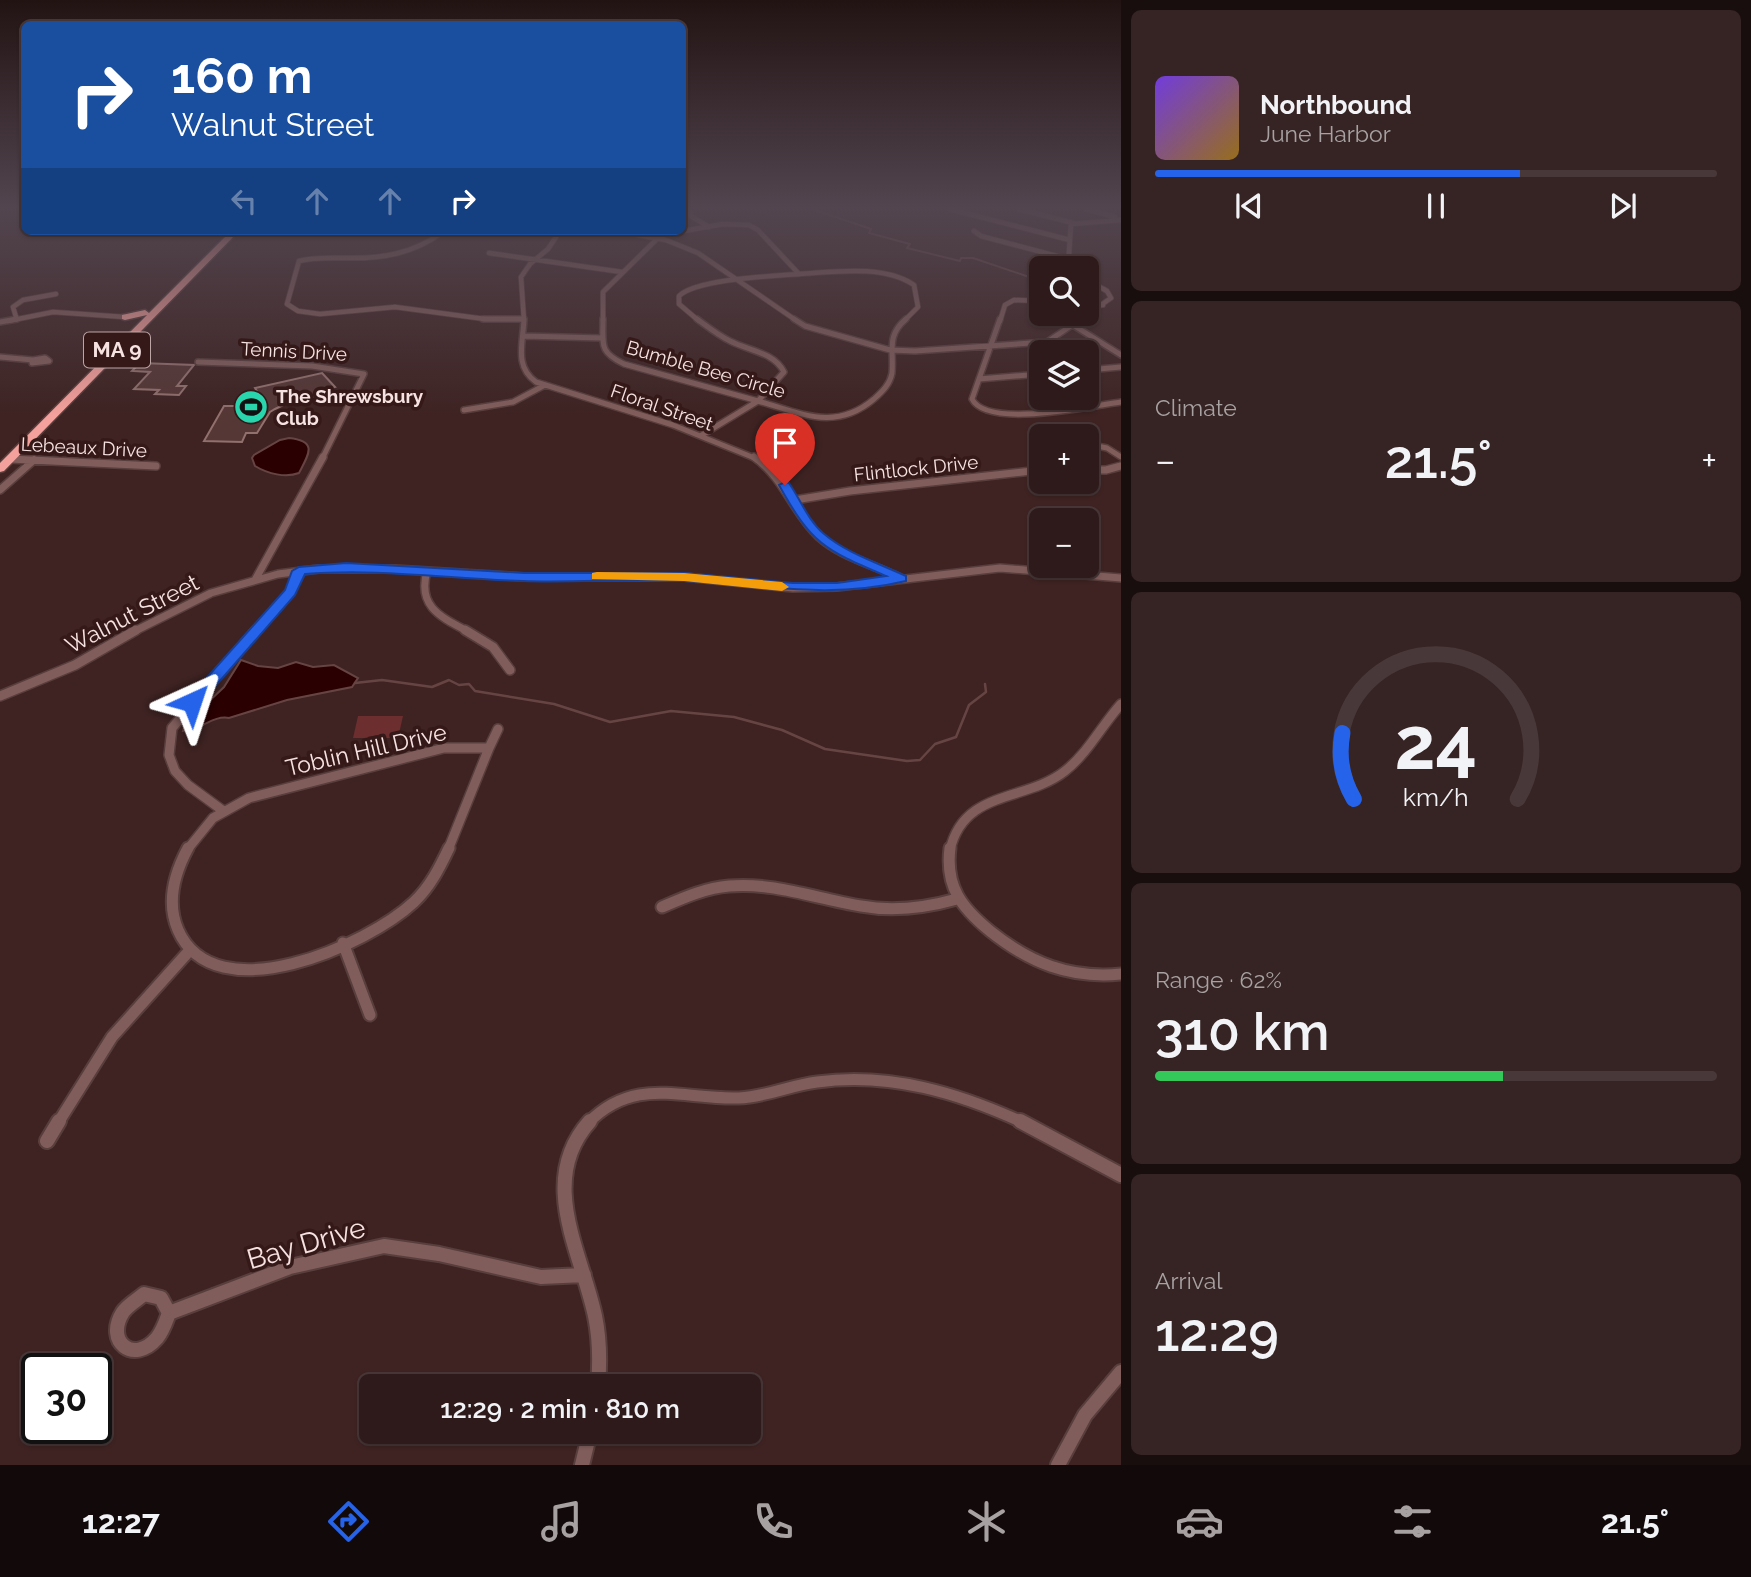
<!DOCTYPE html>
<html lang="en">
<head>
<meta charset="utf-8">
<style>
	:root { --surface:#2e1a1a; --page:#362323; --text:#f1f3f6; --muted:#a7a1a2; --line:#493839; --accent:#2563eb }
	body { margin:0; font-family:Raleway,sans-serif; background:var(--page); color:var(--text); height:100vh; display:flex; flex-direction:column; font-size:26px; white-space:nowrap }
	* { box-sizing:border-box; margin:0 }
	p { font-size:23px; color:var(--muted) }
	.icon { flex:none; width:38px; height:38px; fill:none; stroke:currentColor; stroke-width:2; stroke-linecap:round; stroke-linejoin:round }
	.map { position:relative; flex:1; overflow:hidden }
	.details { display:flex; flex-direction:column; gap:10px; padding:10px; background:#190e0e; width:630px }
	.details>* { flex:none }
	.hud { position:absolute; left:21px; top:21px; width:665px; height:214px; border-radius:10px; box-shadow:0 2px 5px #0004,0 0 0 2px var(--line); background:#1a4fa0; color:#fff; overflow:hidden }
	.controls { position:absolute; left:1029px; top:256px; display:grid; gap:14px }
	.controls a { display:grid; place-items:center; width:70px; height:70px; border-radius:10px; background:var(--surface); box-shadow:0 2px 5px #0004,0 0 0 2px var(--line); font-size:35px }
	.speed { position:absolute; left:21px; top:1353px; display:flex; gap:14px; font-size:35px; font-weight:700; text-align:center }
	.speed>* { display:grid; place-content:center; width:91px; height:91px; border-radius:50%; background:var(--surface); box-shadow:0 2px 5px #0004,0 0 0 2px var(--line); line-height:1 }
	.speed .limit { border:4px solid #111; border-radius:10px; background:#fff; color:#111 }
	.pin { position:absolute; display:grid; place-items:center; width:60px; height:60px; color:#fff; margin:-72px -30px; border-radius:50% 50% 50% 0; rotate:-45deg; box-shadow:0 0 7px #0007 }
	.pin .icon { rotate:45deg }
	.me { position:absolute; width:77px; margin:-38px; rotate:42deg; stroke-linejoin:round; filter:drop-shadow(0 0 5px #0008) }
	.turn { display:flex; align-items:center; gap:24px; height:147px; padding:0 35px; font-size:32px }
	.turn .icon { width:91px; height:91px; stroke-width:2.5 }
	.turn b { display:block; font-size:49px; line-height:60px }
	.lanes { display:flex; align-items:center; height:66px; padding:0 35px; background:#0003; justify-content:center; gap:35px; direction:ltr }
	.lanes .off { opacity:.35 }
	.big { font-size:52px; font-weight:600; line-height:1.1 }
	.details .card { flex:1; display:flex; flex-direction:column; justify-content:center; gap:10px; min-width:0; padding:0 24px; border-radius:10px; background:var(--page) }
	.details .dial { align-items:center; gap:0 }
	.dial svg { height:182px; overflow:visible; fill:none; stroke:var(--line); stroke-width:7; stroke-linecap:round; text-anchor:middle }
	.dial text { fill:var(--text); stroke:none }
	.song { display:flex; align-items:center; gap:21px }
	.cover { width:84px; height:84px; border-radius:10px; background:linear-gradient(135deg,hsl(260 70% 55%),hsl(40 70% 35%)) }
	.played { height:7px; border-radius:4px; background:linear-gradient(90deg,var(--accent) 65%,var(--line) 65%) }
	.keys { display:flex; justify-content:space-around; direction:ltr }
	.heat { display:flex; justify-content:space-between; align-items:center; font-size:38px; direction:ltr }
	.charge { height:10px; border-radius:5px; background:linear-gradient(90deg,#34c759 62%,var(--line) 0) }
	.trip { position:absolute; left:359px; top:1374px; width:402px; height:70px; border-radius:10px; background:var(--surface); box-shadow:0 2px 5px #0004,0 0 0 2px var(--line); font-weight:600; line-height:70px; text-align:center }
	.tabs { display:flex; height:112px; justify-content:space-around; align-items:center; background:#120a0a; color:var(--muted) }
	.tabs .icon { width:49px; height:49px }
	.tabs .active { color:var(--accent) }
	.tabs b { font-size:32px; color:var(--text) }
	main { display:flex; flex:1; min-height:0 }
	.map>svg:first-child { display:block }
	.green { fill:#6c2e2e }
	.water { fill:#2a0001; stroke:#674444; stroke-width:2 }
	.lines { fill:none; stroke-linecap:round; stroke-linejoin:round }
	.stream-far1 { stroke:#674444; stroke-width:2 }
	.stream { stroke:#674444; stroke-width:2.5 }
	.building { fill:#553736; stroke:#91706e; stroke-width:2 }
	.street-far5-casing { stroke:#583e3d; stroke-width:6 }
	.street-far4-casing { stroke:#583e3d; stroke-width:8 }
	.street-far3-casing { stroke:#583e3d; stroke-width:10 }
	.street-far2-casing { stroke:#583e3d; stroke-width:12 }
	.street-far1-casing { stroke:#583e3d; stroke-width:15 }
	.street-casing { stroke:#583e3d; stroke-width:18 }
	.highway-casing { stroke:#583e3d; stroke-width:3 }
	.street-far5 { stroke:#805d5b; stroke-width:4.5 }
	.street-far4 { stroke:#805d5b; stroke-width:5 }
	.street-far3 { stroke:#805d5b; stroke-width:7 }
	.street-far2 { stroke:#805d5b; stroke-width:9 }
	.street-far1 { stroke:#805d5b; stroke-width:11 }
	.street { stroke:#805d5b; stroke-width:14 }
	.highway { fill:#f4a09c; fill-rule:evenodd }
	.route { fill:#2563eb; stroke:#184099; stroke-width:2 }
	.slow { fill:#f59e0b }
	.labels { text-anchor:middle; stroke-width:7; stroke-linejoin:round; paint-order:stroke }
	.far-street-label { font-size:19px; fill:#f6e2e1; stroke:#341918 }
	.far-poi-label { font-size:19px; font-weight:bold; fill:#f6e2e1; stroke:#341918; text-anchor:start }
	.shield { fill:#341918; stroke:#bca6a5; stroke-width:2 }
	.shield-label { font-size:21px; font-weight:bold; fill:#f6e2e1 }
	.street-label { font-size:23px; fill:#f6e2e1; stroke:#341918 }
	.near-street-label { font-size:28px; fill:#f6e2e1; stroke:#341918 }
</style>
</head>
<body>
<main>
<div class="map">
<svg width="1121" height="1465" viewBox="0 0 1121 1465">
	<rect width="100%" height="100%" fill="#3e2322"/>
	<path class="green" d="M358 716H403L398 738H353Z"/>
	<path class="water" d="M289 438C318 441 309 454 299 473 286 478 268 474 255 466L252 458 254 455 280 440Z
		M241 660 258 666 278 668 296 662 313 667 334 665 358 678 352 687 287 700 229 718C213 715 201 730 183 731L185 724 224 687Z"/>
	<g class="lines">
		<path class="stream-far1" d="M812 209 871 229 869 233 910 244 907 248 960 261 961 258H973L1041 281"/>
		<path class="stream" d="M355 683 382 680 432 687 449 680 459 685 469 684 475 691 554 704 610 722 671 711 734 717 782 730 825 749 907 761 920 760 935 744 956 737 969 705 986 692 985 684"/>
	</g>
	<path class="building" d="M140 363 194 365 177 386H186L179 395 155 394 159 390 134 389 150 372 132 371Z
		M322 373 335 387 318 391 321 395 292 401 275 409 270 412 257 433H246L242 442 204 441 224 406H250L262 400 255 388Z"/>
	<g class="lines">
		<g class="street-far5-casing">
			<path id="street-far5" d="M689 209 691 216 709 227
				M949 209 1070 240
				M1019 209 1073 223
				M1086 209 1115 217
				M444 231C414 254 381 259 344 258 328 258 314 257 299 261L287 304 298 311 320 314 395 307 485 319H524
				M616 231 666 240 698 253 797 321
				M974 231 981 236 1068 259
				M489 253 622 272
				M1068 268 1071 224 1121 220
				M799 274C834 272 883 264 914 285L918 307 904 321
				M1087 304 1103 305
				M16 317 13 307 23 300 56 294
				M8 321 53 312 125 317
				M524 321 521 277 530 264 548 249 560 231
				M603 321V292L661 235 723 224 749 225 758 230 799 274
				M699 321 679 304V296C696 279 773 276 799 274
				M1000 321 1005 305 1014 300 1041 301
				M1078 321 1111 298 1107 291 1087 280"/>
		</g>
		<g class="street-far4-casing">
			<path id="street-far4" d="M483 319H524
				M524 319C523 344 514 366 536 382L673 425 757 459
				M603 319C603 345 599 352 624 364L758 401
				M697 319C708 327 718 335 730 341 749 351 774 352 784 372L758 401
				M794 319 805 326 890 350 915 351 1047 342 1081 319
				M1000 319 972 399C987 429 1091 406 1121 402
				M0 322 17 319
				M1073 325 1121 355
				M523 336 603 338
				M0 357 33 360
				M45 358 49 361 32 363 33 360Z
				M198 362 312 366 364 374 322 459
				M1087 370 1121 367
				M979 379 1041 374
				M758 401C801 413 835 432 874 399 883 391 890 384 892 373 894 350 886 336 906 319
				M464 410 513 402 545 385
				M702 435 758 401
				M1087 444 1107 448 1121 457"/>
		</g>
		<g class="street-far3-casing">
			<path id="street-far3" d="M754 457C784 478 793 512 818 536 841 557 873 564 900 578
				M10 459 156 466
				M1087 470H1106L1121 466
				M0 490 34 460
				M795 500 850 491 1041 470
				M427 571C417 607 441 617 469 632
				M255 580 323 457
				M133 632 211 593 278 574 318 569H395L524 577H684L793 588 837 587 1000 568 1121 578
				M254 632C270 614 294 595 299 571"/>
		</g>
		<g class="street-far2-casing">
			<path id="street-far2" d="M465 630 493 647 510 670
				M0 696 75 665 136 630
				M489 748 498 729
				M222 810 188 785 175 771 169 755 172 728 256 630
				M187 850 213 818 249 798 444 748H489L448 850
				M950 850C964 789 1026 802 1065 771 1088 753 1102 725 1121 704"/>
		</g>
		<g class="street-far1-casing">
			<path id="street-far1" d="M188 848C174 874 166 902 178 930 215 1014 368 945 414 902 430 887 440 867 449 848
				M950 848C945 887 962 908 990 931 1030 963 1070 979 1121 974
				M662 907C683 898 705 888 729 886 774 882 817 899 861 906 894 912 925 908 957 899
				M343 943 370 1015
				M58 1123 112 1037 190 950
				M588 1123C635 1075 682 1100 739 1098 766 1097 791 1085 817 1082 890 1072 959 1093 1024 1123"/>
		</g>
		<g class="street-casing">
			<path id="street" d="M590 1121C537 1180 581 1251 595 1316 600 1340 600 1362 598 1386
				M1020 1121 1121 1175
				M47 1141 59 1121
				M144 1294 161 1298 169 1313C166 1321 163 1331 157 1338 134 1365 104 1342 123 1312 128 1305 137 1300 144 1294Z
				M169 1313 290 1267 384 1246 439 1254 541 1277 584 1275
				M582 1465 590 1432
				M1058 1465 1085 1415 1121 1372"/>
		</g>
		<g class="highway-casing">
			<path id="highway" d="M231 231H239L4 471 0 472V463L147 315 125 320 122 319V315L145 310 149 313Z"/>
		</g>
		<use href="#street-far5" class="street-far5"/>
		<use href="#street-far4" class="street-far4"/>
		<use href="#street-far3" class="street-far3"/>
		<use href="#street-far2" class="street-far2"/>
		<use href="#street-far1" class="street-far1"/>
		<use href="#street" class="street"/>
		<use href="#highway" class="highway"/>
	</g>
	<linearGradient id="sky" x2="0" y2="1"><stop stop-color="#221313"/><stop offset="0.5" stop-color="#52454f"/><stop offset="1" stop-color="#52454f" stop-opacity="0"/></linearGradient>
	<rect width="1121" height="415" fill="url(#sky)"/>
	<path class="route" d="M785 482 789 483C800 499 808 520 823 533 846 553 878 563 906 576V581C826 600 762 584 683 581 630 578 577 583 523 581 450 579 378 568 305 574L295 595 198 706H187L185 702 285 590 292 571 299 567 346 563 524 573H684L793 583H837L886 576C825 550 812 545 779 485Z"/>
	<path class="slow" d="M597 572 684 573 782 582 789 587 782 591 684 581 592 579V573Z"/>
	<defs>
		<g id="stadium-disc" transform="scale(1.75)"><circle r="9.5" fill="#28d5ad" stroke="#341918"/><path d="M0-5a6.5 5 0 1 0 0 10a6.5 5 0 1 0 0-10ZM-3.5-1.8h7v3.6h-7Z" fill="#111"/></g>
	</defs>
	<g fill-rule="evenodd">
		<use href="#stadium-disc" x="251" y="407"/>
	</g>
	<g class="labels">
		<g class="far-street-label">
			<text transform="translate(294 351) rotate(3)" y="7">Tennis Drive</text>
			<text transform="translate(706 369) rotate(16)" y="7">Bumble Bee Circle</text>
			<text transform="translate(662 407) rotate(19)" y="7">Floral Street</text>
			<text transform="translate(84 447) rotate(3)" y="7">Lebeaux Drive</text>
			<text transform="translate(916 468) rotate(-6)" y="7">Flintlock Drive</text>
		</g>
		<g class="far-poi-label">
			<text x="276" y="403">The Shrewsbury<tspan x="276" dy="22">Club</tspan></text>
		</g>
		<rect class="shield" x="84" y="332.5" width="66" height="35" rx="5"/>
		<g class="shield-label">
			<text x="117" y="357">MA 9</text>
		</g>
		<g class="street-label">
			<text transform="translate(132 614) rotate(-27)" y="8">Walnut Street</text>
			<text transform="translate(366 750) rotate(-13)" y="8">Toblin Hill Drive</text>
		</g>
		<g class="near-street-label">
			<text transform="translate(306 1243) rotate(-16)" y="10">Bay Drive</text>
		</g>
	</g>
</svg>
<div class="controls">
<a><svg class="icon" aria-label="search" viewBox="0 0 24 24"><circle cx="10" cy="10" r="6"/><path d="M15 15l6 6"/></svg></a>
<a><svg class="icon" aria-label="layers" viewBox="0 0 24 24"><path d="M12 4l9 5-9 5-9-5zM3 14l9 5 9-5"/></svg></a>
<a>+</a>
<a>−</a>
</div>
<div class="speed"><div class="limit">30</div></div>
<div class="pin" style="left:785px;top:485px;background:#d93025"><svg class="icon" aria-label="arrive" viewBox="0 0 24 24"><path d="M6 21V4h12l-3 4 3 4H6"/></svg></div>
<svg class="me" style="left:192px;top:702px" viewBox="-20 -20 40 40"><path d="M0-17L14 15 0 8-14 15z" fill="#2563eb" stroke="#fff" stroke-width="4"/></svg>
<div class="trip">12:29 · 2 min · 810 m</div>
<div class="hud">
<div class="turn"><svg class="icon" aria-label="right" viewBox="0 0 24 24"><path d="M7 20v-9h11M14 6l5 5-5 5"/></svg><div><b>160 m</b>Walnut Street</div></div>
<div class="lanes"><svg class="icon off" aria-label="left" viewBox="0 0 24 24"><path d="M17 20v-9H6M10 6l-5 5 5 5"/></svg><svg class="icon off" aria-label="ahead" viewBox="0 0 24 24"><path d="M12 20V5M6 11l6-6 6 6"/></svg><svg class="icon off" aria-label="ahead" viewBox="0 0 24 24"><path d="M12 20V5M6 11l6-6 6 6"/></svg><svg class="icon" aria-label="right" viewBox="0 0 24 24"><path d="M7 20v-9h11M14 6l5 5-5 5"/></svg></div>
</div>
</div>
<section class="details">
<div class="card">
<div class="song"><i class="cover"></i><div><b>Northbound</b><p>June Harbor</p></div></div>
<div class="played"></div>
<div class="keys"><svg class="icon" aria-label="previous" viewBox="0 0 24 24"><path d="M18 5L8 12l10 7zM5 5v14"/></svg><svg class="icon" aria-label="pause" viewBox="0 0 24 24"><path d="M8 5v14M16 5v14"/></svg><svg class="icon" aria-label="next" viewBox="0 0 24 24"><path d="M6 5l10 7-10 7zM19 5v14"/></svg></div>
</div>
<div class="card"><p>Climate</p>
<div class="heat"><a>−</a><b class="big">21.5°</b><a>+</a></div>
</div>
<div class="card dial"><svg viewBox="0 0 100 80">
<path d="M14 69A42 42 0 1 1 86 69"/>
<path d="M14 69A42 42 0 0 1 9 40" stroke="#2563eb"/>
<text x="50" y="56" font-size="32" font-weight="700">24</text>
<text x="50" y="72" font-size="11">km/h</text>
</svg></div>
<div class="card"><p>Range · 62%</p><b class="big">310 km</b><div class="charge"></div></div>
<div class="card"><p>Arrival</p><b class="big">12:29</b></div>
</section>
</main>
<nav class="tabs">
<b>12:27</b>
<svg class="icon active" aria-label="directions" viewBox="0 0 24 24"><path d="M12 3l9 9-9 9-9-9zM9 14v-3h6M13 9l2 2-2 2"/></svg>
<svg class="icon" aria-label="music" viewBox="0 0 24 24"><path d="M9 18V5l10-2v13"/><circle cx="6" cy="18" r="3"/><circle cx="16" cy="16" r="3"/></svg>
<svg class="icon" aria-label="phone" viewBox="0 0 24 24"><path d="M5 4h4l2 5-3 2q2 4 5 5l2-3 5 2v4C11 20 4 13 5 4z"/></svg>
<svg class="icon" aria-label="climate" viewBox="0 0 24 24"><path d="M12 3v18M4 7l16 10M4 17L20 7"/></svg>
<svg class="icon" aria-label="car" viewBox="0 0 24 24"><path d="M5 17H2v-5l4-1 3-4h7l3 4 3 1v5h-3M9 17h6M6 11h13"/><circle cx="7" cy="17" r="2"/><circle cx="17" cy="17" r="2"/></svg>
<svg class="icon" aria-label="filters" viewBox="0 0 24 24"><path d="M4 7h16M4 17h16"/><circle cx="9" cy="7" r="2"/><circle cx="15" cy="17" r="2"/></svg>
<b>21.5°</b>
</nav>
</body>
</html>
